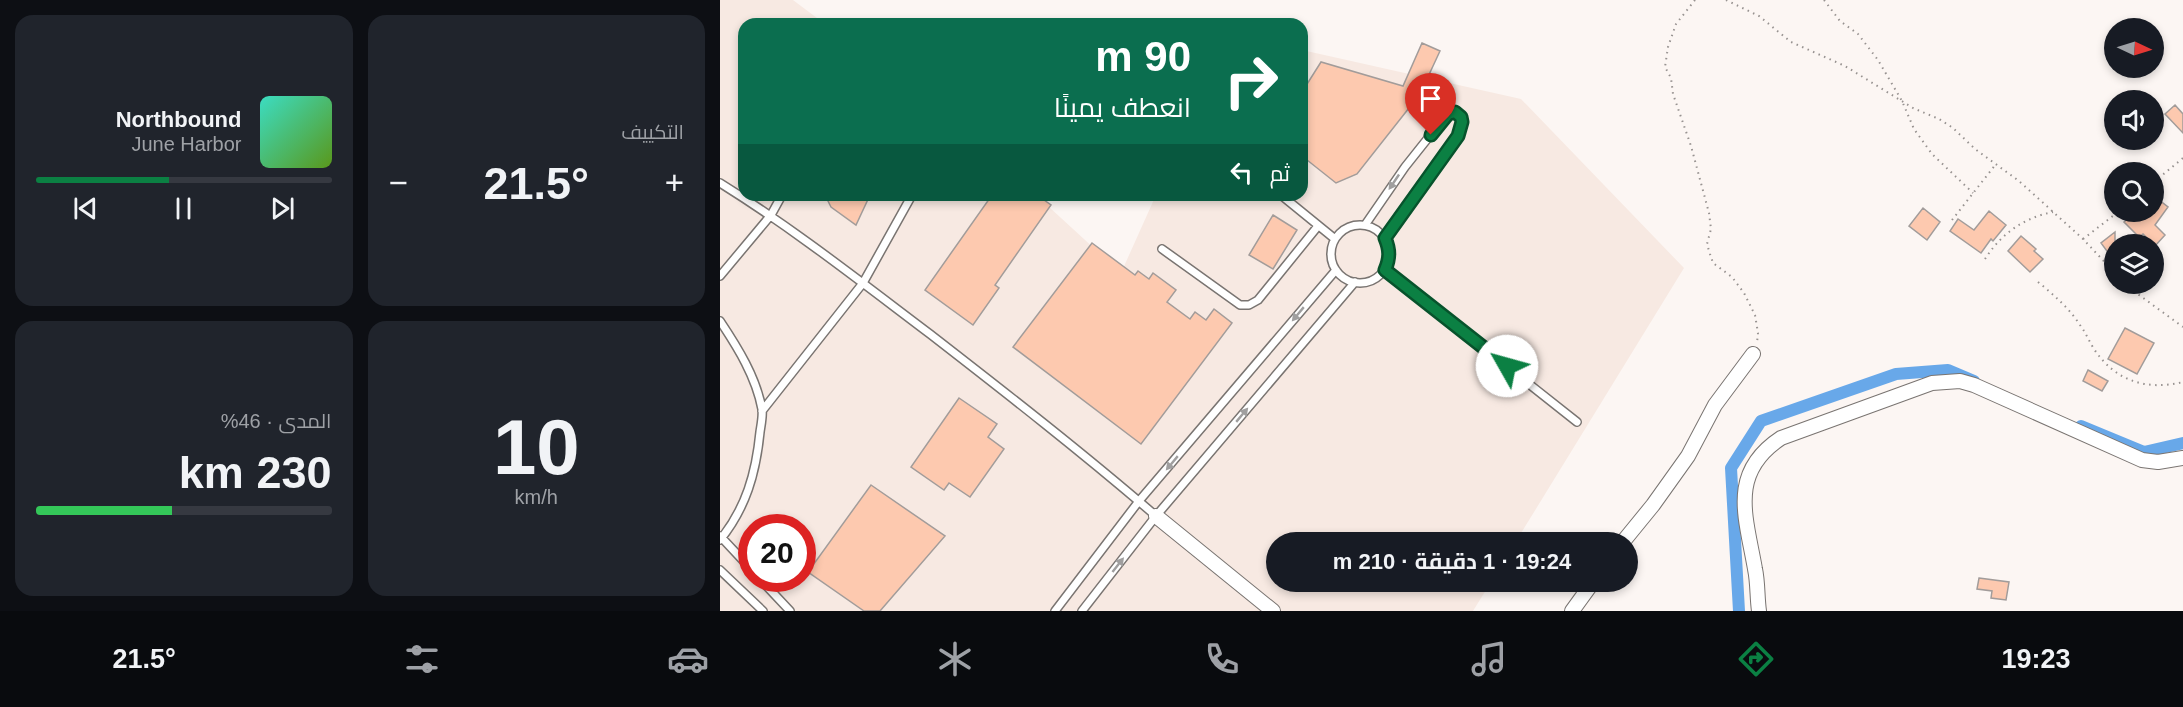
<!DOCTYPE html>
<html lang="ar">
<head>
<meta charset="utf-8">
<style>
	:root { --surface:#171b24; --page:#20242c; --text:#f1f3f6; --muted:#9ea1a6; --line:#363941; --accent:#0b8043 }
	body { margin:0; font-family:Arial,Cairo,sans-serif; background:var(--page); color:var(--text); direction:rtl; height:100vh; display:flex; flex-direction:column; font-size:22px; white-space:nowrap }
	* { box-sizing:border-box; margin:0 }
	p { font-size:20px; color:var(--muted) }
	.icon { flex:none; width:33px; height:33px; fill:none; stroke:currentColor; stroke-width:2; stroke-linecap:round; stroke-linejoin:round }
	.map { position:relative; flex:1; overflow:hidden; direction:ltr }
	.side { display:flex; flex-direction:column; gap:15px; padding:15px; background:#0d0f14; width:720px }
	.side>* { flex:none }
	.banner { position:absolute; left:18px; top:18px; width:570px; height:183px; border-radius:18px; box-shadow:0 3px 9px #0003; direction:rtl; background:#0b6e4f; color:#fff; overflow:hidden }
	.needle { width:39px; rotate:94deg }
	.tools { position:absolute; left:1384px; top:18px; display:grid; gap:12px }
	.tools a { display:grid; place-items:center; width:60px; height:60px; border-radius:50%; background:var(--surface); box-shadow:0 3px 9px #0003; font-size:30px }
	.speed { position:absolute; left:18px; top:514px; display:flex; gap:12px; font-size:30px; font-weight:700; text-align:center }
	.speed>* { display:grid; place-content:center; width:78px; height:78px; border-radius:50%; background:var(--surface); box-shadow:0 3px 9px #0003; line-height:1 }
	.speed .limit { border:9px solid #d22; background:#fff; color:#111 }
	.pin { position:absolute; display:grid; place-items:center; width:51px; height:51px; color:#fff; margin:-62px -26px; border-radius:50% 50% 50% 0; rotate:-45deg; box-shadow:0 0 6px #0007 }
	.pin .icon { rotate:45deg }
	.me { position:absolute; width:66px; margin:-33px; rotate:308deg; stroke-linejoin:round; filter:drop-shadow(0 0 4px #0008) }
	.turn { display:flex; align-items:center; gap:21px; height:126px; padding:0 18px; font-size:27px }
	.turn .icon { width:78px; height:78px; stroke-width:2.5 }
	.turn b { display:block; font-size:42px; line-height:51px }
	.then { display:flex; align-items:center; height:57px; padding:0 18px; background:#0003; gap:12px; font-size:22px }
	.big { font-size:45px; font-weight:700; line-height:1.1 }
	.side .card { flex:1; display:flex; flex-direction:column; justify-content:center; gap:9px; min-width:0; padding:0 21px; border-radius:18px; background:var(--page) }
	.side .dial { align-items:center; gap:0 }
	.dial b { font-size:78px; line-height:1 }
	.song { display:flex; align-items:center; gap:18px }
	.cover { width:72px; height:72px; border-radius:9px; background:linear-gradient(135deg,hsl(170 70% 55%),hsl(90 70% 35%)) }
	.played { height:6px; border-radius:3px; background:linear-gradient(90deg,var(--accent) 45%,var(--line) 45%) }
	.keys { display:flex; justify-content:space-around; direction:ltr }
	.heat { display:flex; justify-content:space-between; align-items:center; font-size:33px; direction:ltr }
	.charge { height:9px; border-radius:4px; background:linear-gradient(90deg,#34c759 46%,var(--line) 0) }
	.side .tiles { flex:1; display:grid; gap:15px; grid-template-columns:repeat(2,1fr) }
	.trip { position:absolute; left:546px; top:532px; width:372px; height:60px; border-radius:30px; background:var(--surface); box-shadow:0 3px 9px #0003; font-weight:700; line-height:60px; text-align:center; direction:rtl }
	.tab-bar { display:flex; height:96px; justify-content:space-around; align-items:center; background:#090b0e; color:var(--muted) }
	.tab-bar .icon { width:42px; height:42px }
	.tab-bar .current { color:var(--accent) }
	.tab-bar b { font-size:27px; color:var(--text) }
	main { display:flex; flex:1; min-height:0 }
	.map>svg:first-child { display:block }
	.built { fill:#f7e9e2; fill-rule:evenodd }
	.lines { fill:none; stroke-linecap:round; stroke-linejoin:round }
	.canal { stroke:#68a8e9; stroke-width:12 }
	.building { fill:#fdc9af; stroke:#a29c9a; stroke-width:1.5 }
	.service-casing { stroke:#797471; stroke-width:10 }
	.minor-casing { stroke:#797471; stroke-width:16 }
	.path { stroke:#979290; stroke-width:2; stroke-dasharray:1.5 4.5; stroke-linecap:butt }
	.service { stroke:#fff; stroke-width:7 }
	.minor { stroke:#fff; stroke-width:14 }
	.oneway { fill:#a09f9f }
	.route-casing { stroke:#07532c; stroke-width:15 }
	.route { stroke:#0b8043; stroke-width:10 }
</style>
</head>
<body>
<main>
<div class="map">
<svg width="1463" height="611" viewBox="0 0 1463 611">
	<rect width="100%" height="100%" fill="#fcf6f3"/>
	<path class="built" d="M0 0H73L105 24H24V195H316L401 273 436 195H582V50L801 99 964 268 795 543H556V582H771L753 611H0ZM32 528H82V579H32Z"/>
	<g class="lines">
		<path class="canal" d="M1361 426 1424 452 1463 443
			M1019 611 1011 468 1041 421 1176 374 1228 370 1254 381"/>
	</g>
	<path class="building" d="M702 43 720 51 700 94 637 174 616 183 582 156V92L601 62 683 86Z
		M1455 105 1463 114V133L1445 114Z
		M105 195H150L136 225 111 207Z
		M272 195H317L331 205 275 285 279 288 253 325 205 290Z
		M1434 196 1448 207 1435 225 1445 235 1435 246 1423 234 1419 237 1404 222 1415 212H1434Z
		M1203 208 1220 222 1207 240 1189 226Z
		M1269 211 1286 225 1273 241 1271 239 1261 253 1230 231 1238 219 1254 230Z
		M553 215 577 230 553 269 529 255Z
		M1395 232V262L1381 243Z
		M1301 236 1316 249 1314 251 1323 259 1310 272 1288 251Z
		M372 243 415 275 418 271 429 279 433 273 456 290 447 302 470 319 475 312 486 320 494 309 512 323 421 444 293 347Z
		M1405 328 1434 343 1417 374 1388 359Z
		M1368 370 1388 381 1382 391 1363 381Z
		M239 398 277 424 268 437 284 449 250 497 229 483 224 490 191 467Z
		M151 485 225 536 160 611H144L88 572Z
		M1259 578 1289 582 1286 600 1271 598 1272 591 1257 589Z"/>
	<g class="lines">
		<g class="service-casing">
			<path id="service" d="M0 183C74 229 141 282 210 334 286 393 363 453 436 516
				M561 195 615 239
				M645 225 685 167 724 118 732 112 738 113 742 122 738 136 665 238
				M611 254a29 29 0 1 1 58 0a29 29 0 1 1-58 0Z
				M442 249 520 305H529L538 300 598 226
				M665 270 857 422
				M0 276 51 215 62 195
				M0 321C18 348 36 377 42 409 43 416 41 425 40 432 36 473 26 508 0 540
				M42 411 143 283 192 195
				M0 536 32 570
				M0 570 43 611
				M40 579 70 611
				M335 611 419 501 616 270
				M362 611 436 516 635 282"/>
		</g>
		<g class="minor-casing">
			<path id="minor" d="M436 516 553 611
				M902 543 933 505 968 456 995 405 1033 354
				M852 611 873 582
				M1039 611C1037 597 1038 583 1035 569 1026 517 1008 473 1061 438L1212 383 1240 381 1254 385 1422 460 1438 462 1463 458"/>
		</g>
		<path class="path" d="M975 0 956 24 948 47 945 67 951 78 953 94 971 146 989 213 991 229 987 244 990 254 993 263 1012 277 1024 293 1035 315 1038 333 1037 343
			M1006 0 1039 16 1071 42 1125 66 1193 108 1219 119 1233 128 1255 149 1299 181 1363 239 1395 273
			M1104 0 1120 21 1138 34 1158 60 1182 101 1194 129 1212 154 1253 193
			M1434 182 1463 158
			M1232 220 1276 164
			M1363 239 1398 212
			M1265 259C1281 234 1303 218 1333 212
			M1318 282C1334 295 1349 308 1360 325 1366 333 1369 341 1374 349 1395 381 1427 391 1463 382
			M1404 284 1463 327"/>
		<use href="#service" class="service"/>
		<use href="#minor" class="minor"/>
	</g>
	<defs><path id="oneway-solid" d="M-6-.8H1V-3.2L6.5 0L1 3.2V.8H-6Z" transform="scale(1.5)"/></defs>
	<g class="oneway">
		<use href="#oneway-solid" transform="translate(674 182) rotate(124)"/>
		<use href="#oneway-solid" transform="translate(578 314) rotate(130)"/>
		<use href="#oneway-solid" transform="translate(522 415) rotate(-50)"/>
		<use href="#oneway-solid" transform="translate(452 463) rotate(130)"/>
		<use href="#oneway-solid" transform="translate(398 565) rotate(-52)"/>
	</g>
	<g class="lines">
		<g class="route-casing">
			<path id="route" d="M711 135 728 114 735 112 741 117 742 122 738 136 665 238C670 250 670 258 665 270L787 366"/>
		</g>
		<use href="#route" class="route"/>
	</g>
</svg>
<div class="tools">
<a><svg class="needle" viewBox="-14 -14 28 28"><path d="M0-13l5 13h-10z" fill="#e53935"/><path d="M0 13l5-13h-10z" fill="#9ea1a6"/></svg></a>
<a><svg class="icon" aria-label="sound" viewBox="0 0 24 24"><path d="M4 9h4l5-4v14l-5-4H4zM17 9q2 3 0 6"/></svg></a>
<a><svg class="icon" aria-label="search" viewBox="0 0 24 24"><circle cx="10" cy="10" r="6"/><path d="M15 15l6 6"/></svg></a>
<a><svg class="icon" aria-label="layers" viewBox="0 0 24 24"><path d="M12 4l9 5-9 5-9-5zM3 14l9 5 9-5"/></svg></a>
</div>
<div class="speed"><div class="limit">20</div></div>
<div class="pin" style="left:711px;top:135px;background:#d93025"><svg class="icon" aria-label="arrive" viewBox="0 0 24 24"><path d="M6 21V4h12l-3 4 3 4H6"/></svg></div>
<svg class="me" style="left:787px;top:366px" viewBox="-20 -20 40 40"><circle r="19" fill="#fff"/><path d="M0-13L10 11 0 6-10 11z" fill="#0b8043"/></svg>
<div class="trip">19:24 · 1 دقيقة · 210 m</div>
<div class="banner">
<div class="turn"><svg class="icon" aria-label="right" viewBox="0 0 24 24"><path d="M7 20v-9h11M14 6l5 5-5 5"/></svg><div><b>90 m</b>انعطف يمينًا</div></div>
<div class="then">ثم<svg class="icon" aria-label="left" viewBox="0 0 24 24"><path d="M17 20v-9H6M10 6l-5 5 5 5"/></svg></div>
</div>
</div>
<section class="side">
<div class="tiles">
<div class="card"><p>التكييف</p>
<div class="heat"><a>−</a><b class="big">21.5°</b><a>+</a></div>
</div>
<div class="card">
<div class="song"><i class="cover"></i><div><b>Northbound</b><p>June Harbor</p></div></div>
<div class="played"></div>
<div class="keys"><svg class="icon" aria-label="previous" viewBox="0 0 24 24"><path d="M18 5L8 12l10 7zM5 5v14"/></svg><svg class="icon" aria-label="pause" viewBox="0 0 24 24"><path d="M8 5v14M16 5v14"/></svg><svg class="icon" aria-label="next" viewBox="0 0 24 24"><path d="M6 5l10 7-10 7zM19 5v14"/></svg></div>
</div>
<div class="card dial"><b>10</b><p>km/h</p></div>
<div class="card"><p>المدى · 46%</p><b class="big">230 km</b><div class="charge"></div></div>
</div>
</section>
</main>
<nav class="tab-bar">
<b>19:23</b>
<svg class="icon current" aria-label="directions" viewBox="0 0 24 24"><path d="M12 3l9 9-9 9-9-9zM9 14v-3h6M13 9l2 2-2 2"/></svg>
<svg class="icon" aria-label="music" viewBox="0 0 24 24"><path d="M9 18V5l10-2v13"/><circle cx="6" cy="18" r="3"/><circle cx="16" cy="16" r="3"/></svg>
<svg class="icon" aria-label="phone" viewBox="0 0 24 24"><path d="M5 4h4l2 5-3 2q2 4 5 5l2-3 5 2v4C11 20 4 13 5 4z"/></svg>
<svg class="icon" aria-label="climate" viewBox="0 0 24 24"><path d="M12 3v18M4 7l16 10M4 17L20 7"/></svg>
<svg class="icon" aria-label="car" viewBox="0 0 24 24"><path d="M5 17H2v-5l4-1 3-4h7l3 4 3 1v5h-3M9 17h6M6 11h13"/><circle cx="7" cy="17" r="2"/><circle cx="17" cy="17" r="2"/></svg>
<svg class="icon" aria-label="filters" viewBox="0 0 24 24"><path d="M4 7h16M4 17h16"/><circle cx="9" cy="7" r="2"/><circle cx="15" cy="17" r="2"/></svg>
<b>21.5°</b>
</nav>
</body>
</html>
